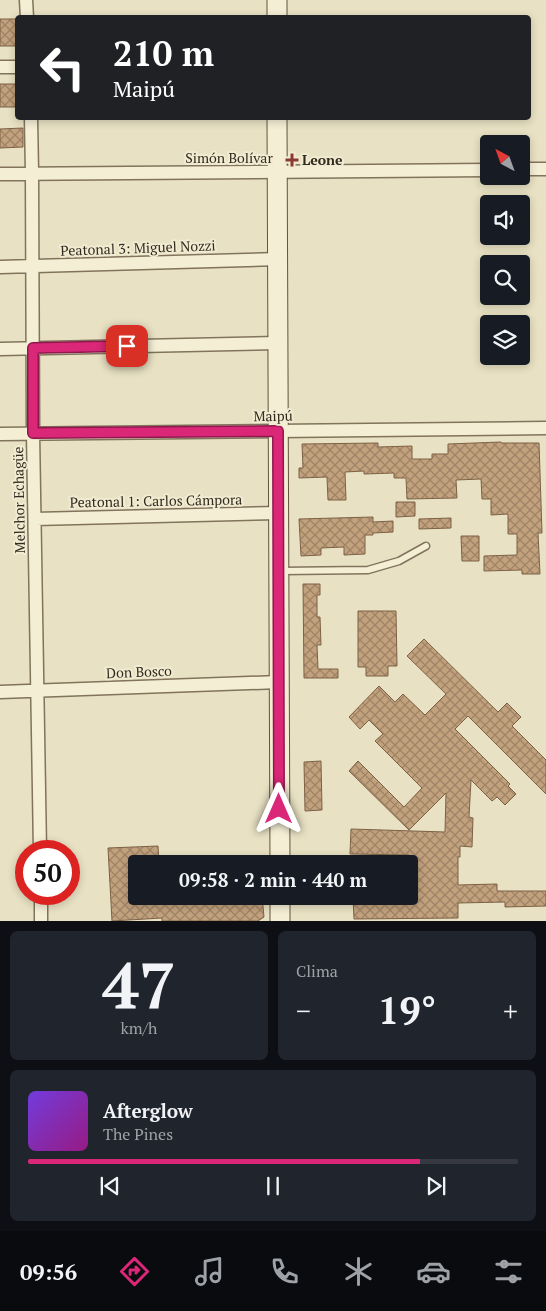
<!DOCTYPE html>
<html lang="es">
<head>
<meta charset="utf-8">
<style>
	:root { --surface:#171b24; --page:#20242c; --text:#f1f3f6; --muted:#9ea1a6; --line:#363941; --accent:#db2777 }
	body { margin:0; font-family:"PT Serif",serif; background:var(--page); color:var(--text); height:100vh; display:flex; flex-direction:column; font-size:19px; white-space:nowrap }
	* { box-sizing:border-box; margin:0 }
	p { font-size:16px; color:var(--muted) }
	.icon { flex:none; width:28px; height:28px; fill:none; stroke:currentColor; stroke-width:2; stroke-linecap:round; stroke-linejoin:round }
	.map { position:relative; height:921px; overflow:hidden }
	.panel { display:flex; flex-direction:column; gap:10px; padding:10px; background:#0d0f14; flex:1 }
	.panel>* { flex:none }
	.top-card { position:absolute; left:15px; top:15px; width:516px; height:105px; border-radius:5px; box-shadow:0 2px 8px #0003; background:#202124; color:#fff; overflow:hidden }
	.needle { width:32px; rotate:319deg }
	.tools { position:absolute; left:480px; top:135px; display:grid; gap:10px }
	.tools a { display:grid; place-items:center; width:50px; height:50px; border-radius:5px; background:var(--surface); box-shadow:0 2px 8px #0003; font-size:25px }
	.speed { position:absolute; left:15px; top:840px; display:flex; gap:10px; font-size:25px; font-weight:700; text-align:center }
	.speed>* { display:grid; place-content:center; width:65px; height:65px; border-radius:50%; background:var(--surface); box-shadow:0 2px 8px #0003; line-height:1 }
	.speed .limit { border:8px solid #d22; background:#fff; color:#111 }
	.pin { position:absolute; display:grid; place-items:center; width:42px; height:42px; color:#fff; margin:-21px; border-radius:10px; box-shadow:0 2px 8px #0006 }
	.me { position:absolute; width:55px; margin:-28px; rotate:0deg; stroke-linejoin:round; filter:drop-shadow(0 0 4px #0008) }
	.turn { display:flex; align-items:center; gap:18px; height:105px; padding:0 15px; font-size:22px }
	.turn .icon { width:65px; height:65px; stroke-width:2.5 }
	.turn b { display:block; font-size:35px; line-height:42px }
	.big { font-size:38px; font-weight:600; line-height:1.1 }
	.panel .card { flex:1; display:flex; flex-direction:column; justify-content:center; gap:8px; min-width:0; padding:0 18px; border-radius:8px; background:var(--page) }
	.panel .dial { align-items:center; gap:0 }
	.dial b { font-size:65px; line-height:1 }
	.song { display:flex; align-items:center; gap:15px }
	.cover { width:60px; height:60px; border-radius:8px; background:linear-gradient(135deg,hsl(260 70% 55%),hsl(310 70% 35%)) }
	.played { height:5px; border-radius:2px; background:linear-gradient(90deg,var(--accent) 80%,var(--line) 80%) }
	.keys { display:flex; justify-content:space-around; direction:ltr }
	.heat { display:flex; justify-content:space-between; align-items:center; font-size:28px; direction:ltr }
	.panel .tiles { flex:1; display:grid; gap:10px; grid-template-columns:1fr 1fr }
	.card:last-child { grid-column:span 2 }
	.trip { position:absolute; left:128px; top:855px; width:290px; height:50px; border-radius:5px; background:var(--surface); box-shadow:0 2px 8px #0003; font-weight:600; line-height:50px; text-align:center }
	.tab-bar { display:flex; height:80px; justify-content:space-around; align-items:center; background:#090b0e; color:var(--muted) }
	.tab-bar .icon { width:35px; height:35px }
	.tab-bar .current { color:var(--accent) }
	.tab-bar b { font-size:22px; color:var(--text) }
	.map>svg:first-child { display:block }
	.building { fill:url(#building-cross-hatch); stroke:#7d6145 }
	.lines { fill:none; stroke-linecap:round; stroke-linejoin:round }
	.lane-casing { stroke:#81735c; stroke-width:9 }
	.street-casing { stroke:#81735c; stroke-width:15 }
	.secondary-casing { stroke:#62543f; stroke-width:21 }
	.lane { stroke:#f4eed5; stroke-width:6 }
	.street { stroke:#f4eed5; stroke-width:12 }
	.secondary { stroke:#f4eed5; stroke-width:19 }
	.route-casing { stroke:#8e194d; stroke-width:12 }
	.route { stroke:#db2777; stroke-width:9 }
	.poi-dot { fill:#893b33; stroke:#f1ebd2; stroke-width:2 }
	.labels { text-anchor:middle; stroke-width:4; stroke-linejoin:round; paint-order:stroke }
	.street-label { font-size:14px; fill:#322a1e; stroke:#f1ebd2 }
	.poi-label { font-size:14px; font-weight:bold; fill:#322a1e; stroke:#f1ebd2; text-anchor:start }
</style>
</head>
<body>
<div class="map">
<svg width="546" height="921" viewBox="0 0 546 921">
	<defs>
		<pattern id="building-cross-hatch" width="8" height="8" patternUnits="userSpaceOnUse" patternTransform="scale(1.25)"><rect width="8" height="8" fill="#c2a17d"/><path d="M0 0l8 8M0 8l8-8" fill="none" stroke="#9e8366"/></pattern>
	</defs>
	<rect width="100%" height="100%" fill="#e8e1c3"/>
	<path class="building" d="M0 19H18V46H0Z
		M0 84H18V107H0Z
		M23 128V147L0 148V129Z
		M501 442V443H539L542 533H538L540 574H522V570L484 571V556L517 555V534H508V514L491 515V499H482L481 479 456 480 457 498 407 499 406 478H394V473L364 474V471L345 472 346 500H328L327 477 299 478V468H303L302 444 378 443V447L412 446V459H432V454H448V444Z
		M396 502H415V516L396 517Z
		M373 517V522L393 521V532L373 533V535H365V554L344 555V547L321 548V555L301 556 299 519Z
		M451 518V528L419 529V519Z
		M461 536H479V561H462Z
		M303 584H320V595H317V617H320L321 645H317L318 669H338V678H304Z
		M358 611H396L397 666H388V676H366V667H358Z
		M424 639 498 712 507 703 521 717 512 726 546 760V794L468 716 455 729 510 784 508 786 516 794 505 805 497 797 492 801 471 780 469 817 473 818 472 847 460 846V857H458V885L497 884V891H546V906L505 907V902L458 903V918L354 919 353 896H409V855L350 854 351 829 445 832 446 793 409 830 349 771 358 761 404 807 422 788 375 741 383 734 369 720 360 729 349 717 379 686 395 702 403 694 425 715 446 694 407 656Z
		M321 761 322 810 305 811 304 762Z
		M158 846 159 864H136V896H262L264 917 258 921H162V918L112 921 108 848Z"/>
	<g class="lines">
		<g class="lane-casing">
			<path id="lane" d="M281 571 368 570 399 561 426 546"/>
		</g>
		<g class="street-casing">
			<path id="street" d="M26 0 27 18
				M0 67H18
				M31 118 32 173 33 433 40 851
				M521 169H546
				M0 174 489 170
				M0 267 278 259
				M0 349 278 343
				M0 434 546 428
				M35 519 278 513
				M0 692 279 682
				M41 894V921"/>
		</g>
		<g class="secondary-casing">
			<path id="secondary" d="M277 0V18
				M277 118 280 864
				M280 896V921"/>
		</g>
		<use href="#lane" class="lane"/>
		<use href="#street" class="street"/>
		<use href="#secondary" class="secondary"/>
	</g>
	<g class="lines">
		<g class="route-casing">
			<path id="route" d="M127 346 33 348V433L278 431 279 809"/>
		</g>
		<use href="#route" class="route"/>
	</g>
	<path class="poi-dot" d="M289.5 152.5h5v5h5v5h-5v5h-5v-5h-5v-5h5z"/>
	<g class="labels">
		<g class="street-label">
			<text x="229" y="163">Simón Bolívar</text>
			<text transform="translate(138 248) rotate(-2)" y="5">Peatonal 3: Miguel Nozzi</text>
			<text transform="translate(273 416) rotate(-1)" y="5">Maipú</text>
			<text transform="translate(19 500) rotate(-91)" y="5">Melchor Echagüe</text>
			<text transform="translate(156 501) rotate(-1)" y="5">Peatonal 1: Carlos Cámpora</text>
			<text transform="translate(139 672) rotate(-2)" y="5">Don Bosco</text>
		</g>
		<g class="poi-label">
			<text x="302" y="165">Leone</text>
		</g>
	</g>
</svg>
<div class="tools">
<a><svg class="needle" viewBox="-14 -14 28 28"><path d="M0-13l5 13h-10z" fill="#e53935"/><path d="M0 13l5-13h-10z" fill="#9ea1a6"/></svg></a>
<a><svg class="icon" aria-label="sound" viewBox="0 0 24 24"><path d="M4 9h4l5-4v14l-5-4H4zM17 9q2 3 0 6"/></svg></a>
<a><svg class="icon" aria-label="search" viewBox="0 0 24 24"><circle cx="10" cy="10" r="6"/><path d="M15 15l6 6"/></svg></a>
<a><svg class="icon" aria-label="layers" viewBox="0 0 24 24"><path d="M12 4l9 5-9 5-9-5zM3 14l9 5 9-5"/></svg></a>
</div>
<div class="speed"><div class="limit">50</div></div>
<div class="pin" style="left:127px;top:346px;background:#d93025"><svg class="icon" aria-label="arrive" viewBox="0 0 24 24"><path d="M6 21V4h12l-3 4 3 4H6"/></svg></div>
<svg class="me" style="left:279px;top:809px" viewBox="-20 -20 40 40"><path d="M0-17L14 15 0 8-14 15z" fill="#db2777" stroke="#fff" stroke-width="4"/></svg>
<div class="trip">09:58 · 2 min · 440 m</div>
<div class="top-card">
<div class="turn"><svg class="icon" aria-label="left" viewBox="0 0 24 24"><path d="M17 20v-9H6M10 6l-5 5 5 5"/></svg><div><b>210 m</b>Maipú</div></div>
</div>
</div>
<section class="panel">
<div class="tiles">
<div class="card dial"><b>47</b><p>km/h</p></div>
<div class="card"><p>Clima</p>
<div class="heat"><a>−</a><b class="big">19°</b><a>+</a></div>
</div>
<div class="card">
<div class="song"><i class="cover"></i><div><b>Afterglow</b><p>The Pines</p></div></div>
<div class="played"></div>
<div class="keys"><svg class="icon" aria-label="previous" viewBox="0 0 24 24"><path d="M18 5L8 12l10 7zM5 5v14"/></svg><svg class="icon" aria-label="pause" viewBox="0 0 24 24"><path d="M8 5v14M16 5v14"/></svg><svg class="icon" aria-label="next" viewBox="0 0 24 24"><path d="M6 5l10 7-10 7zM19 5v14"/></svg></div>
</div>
</div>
</section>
<nav class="tab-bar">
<b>09:56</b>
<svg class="icon current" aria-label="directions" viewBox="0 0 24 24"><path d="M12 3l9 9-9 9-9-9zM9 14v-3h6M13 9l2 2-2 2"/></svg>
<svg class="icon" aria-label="music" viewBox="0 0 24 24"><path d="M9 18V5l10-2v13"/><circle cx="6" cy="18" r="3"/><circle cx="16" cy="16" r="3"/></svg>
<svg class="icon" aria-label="phone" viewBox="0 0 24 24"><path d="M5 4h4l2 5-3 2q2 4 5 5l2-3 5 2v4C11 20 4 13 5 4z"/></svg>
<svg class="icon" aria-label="climate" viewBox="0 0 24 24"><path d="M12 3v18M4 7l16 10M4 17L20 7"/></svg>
<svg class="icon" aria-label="car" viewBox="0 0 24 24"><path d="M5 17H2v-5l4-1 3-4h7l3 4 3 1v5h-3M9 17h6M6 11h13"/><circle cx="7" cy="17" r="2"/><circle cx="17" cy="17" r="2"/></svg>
<svg class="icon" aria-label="filters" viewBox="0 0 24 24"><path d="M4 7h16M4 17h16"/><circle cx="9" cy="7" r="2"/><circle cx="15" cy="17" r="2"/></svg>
</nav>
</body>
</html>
